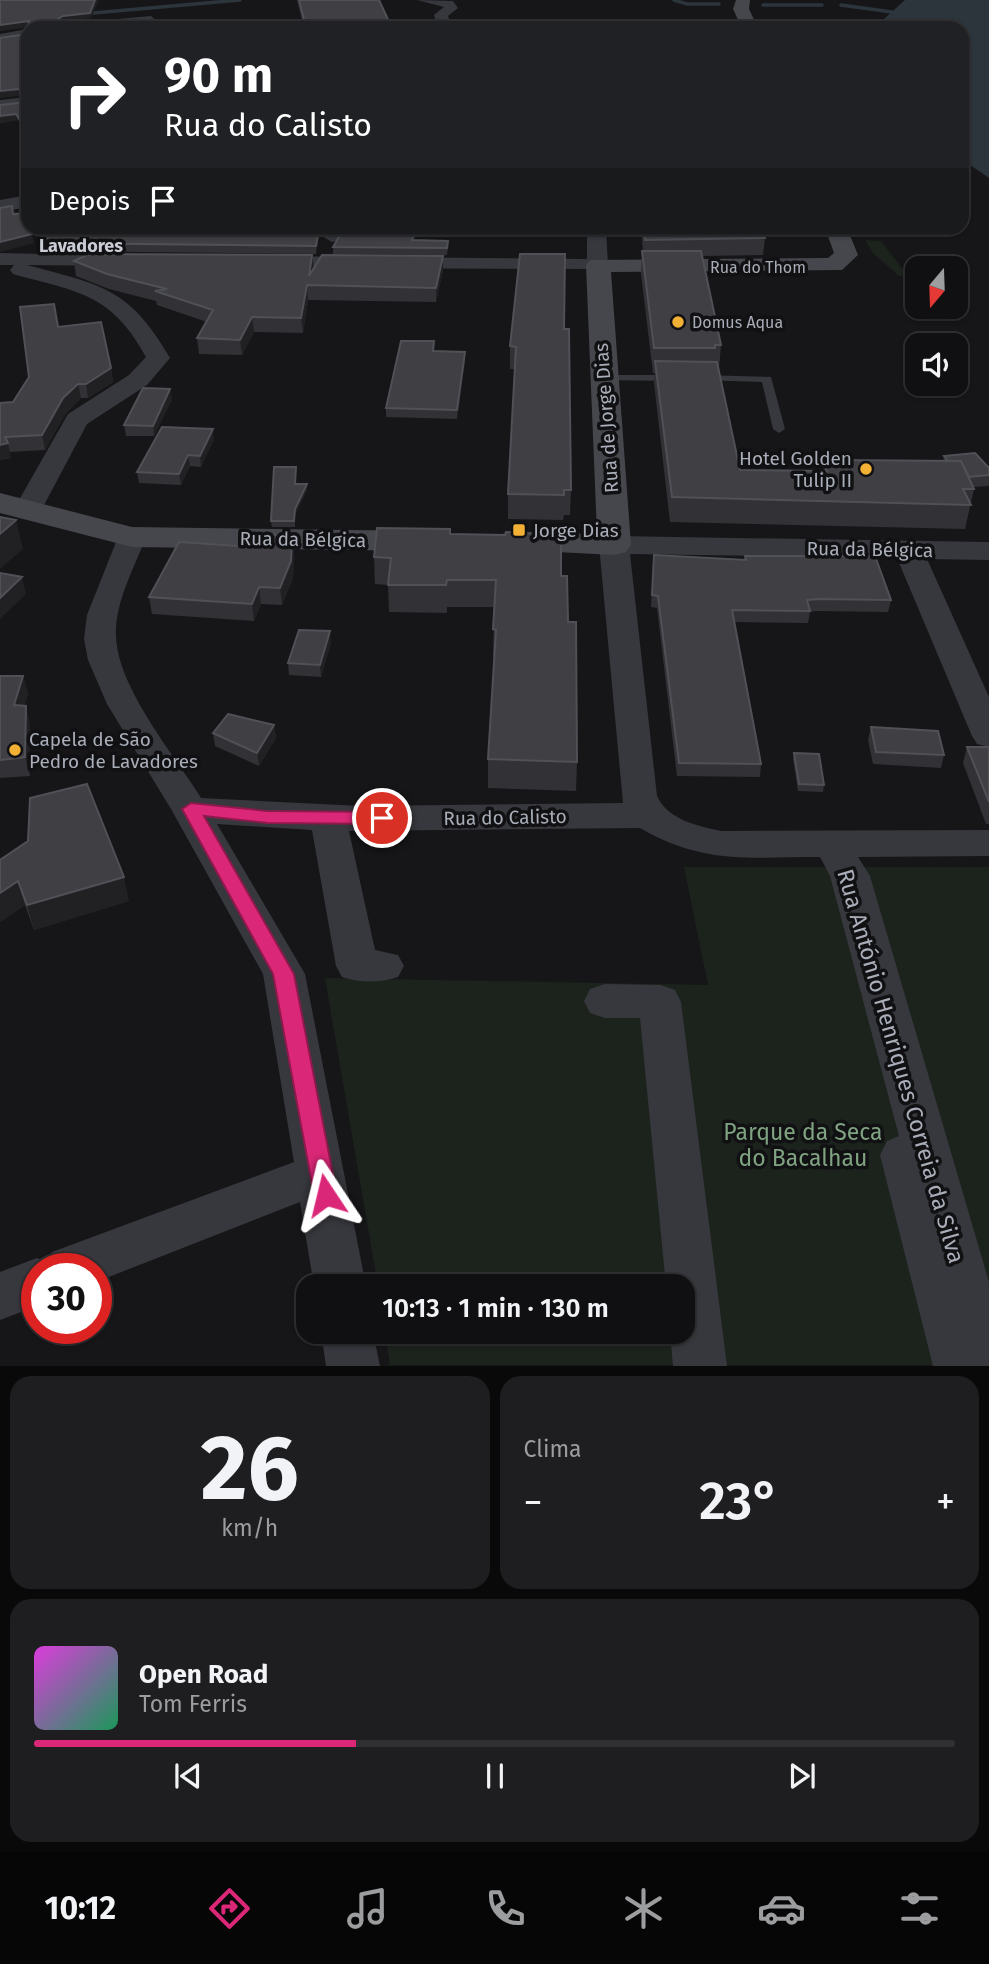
<!DOCTYPE html>
<html lang="pt">
<head>
<meta charset="utf-8">
<style>
	:root { --surface:#101012; --page:#1e1e20; --text:#f1f3f6; --muted:#9c9d9f; --line:#303032; --accent:#db2777 }
	body { margin:0; font-family:"Fira Sans",sans-serif; background:var(--page); color:var(--text); height:100vh; display:flex; flex-direction:column; font-size:26px; white-space:nowrap }
	* { box-sizing:border-box; margin:0 }
	p { font-size:23px; color:var(--muted) }
	.icon { flex:none; width:38px; height:38px; fill:none; stroke:currentColor; stroke-width:2; stroke-linecap:round; stroke-linejoin:round }
	.map { position:relative; height:1366px; overflow:hidden }
	.sheet { display:flex; flex-direction:column; gap:10px; padding:10px; background:#09090a; flex:1 }
	.sheet>* { flex:none }
	.guide { position:absolute; left:21px; top:21px; width:948px; height:214px; border-radius:21px; box-shadow:0 2px 5px #0004,0 0 0 2px var(--line); background:#202124; color:#fff; overflow:hidden }
	.needle { width:46px; rotate:199deg }
	.controls { position:absolute; left:905px; top:256px; display:grid; gap:14px }
	.controls a { display:grid; place-items:center; width:63px; height:63px; border-radius:14px; background:var(--surface); box-shadow:0 2px 5px #0004,0 0 0 2px var(--line); font-size:35px }
	.speed { position:absolute; left:21px; top:1253px; display:flex; gap:14px; font-size:35px; font-weight:700; text-align:center }
	.speed>* { display:grid; place-content:center; width:91px; height:91px; border-radius:50%; background:var(--surface); box-shadow:0 2px 5px #0004,0 0 0 2px var(--line); line-height:1 }
	.speed .limit { border:10px solid #d22; background:#fff; color:#111 }
	.pin { position:absolute; display:grid; place-items:center; width:60px; height:60px; color:#fff; margin:-30px; border:4px solid #fff; border-radius:50%; box-shadow:0 2px 7px #0007 }
	.me { position:absolute; width:77px; margin:-38px; rotate:350deg; stroke-linejoin:round; filter:drop-shadow(0 0 5px #0008) }
	.turn { display:flex; align-items:center; gap:24px; height:147px; padding:0 28px; font-size:32px }
	.turn .icon { width:91px; height:91px; stroke-width:2.5 }
	.turn b { display:block; font-size:49px; line-height:60px }
	.then { display:flex; align-items:center; height:66px; padding:0 28px; background:#0003; gap:14px; font-size:26px }
	.big { font-size:52px; font-weight:600; line-height:1.1 }
	.sheet .widget { flex:1; display:flex; flex-direction:column; justify-content:center; gap:10px; min-width:0; padding:0 24px; border-radius:21px; background:var(--page) }
	.sheet .dial { align-items:center; gap:0 }
	.dial b { font-size:91px; line-height:1 }
	.song { display:flex; align-items:center; gap:21px }
	.cover { width:84px; height:84px; border-radius:10px; background:linear-gradient(135deg,hsl(300 70% 55%),hsl(150 70% 35%)) }
	.played { height:7px; border-radius:4px; background:linear-gradient(90deg,var(--accent) 35%,var(--line) 35%) }
	.keys { display:flex; justify-content:space-around; direction:ltr }
	.heat { display:flex; justify-content:space-between; align-items:center; font-size:38px; direction:ltr }
	.sheet .tiles { flex:1; display:grid; gap:10px; grid-template-columns:1fr 1fr }
	.widget:last-child { grid-column:span 2 }
	.trip { position:absolute; left:296px; top:1274px; width:399px; height:70px; border-radius:21px; background:var(--surface); box-shadow:0 2px 5px #0004,0 0 0 2px var(--line); font-weight:600; line-height:70px; text-align:center }
	.dock { display:flex; height:112px; justify-content:space-around; align-items:center; background:#060607; color:var(--muted) }
	.dock .icon { width:49px; height:49px }
	.dock .active { color:var(--accent) }
	.dock b { font-size:32px; color:var(--text) }
	.map>svg:first-child { display:block }
	.green { fill:#1c231d }
	.water { fill:#2c353c }
	.lines { fill:none; stroke-linecap:round; stroke-linejoin:round }
	.stream { stroke:#2c353c; stroke-width:3.5 }
	.lane { fill:#37383d; fill-rule:evenodd }
	.street { fill:#37383d; fill-rule:evenodd }
	.secondary { fill:#45474d; fill-rule:evenodd }
	.wall { fill:#323236 }
	.shaded-wall { fill:#212124 }
	.building { fill:#3f3f44; stroke:#4f5156; stroke-width:2 }
	.route { fill:#db2777; stroke:#8e194d; stroke-width:2 }
	.poi-dot { fill:#f2b134; stroke:#111113; stroke-width:2.5 }
	.labels { text-anchor:middle; stroke-width:7; stroke-linejoin:round; paint-order:stroke }
	.far-street-label { font-size:16px; fill:#a8adb8; stroke:#111113 }
	.far-poi-label { font-size:16px; fill:#a8adb8; stroke:#111113; text-anchor:start }
	.far-neighbourhood-label { font-size:18px; font-weight:bold; fill:#c9ccd4; stroke:#111113 }
	.street-label { font-size:19px; fill:#a8adb8; stroke:#111113 }
	.poi-label { font-size:19px; fill:#a8adb8; stroke:#111113; text-anchor:start }
	.near-street-label { font-size:23px; fill:#a8adb8; stroke:#111113 }
	.near-park-label { font-size:23px; fill:#7fa381; stroke:#111113 }
</style>
</head>
<body>
<div class="map">
<svg width="989" height="1366" viewBox="0 0 989 1366">
	<rect width="100%" height="100%" fill="#161618"/>
	<path class="green" d="M865 240 881 241 907 275 899 276 873 253Z
		M684 867H989V1365H390L385 1332H682V1286H378L325 978 708 985Z"/>
	<path class="water" d="M905 0H989V178L963 160 962 28H882L885 18Z"/>
	<g class="lines">
		<path class="stream" d="M674 0 687 4H719
			M763 5H822
			M841 5 892 12
			M82 14 240 0"/>
		<path class="lane" d="M602 375H676L682 378 676 381 598 380V376Z
			M702 375 771 377 785 429 779 433 773 429 762 382 698 380V376Z"/>
		<path class="street" d="M417 0 453 1 458 8 448 16 450 22 491 19 498 23 480 28H438L434 15 444 7Z
			M151 16 165 28H151L148 24 57 28 64 24Z
			M747 20 754 24 752 27 683 28 690 24Z
			M28 29V37L0 42V34Z
			M28 97V107L0 110V100Z
			M28 195V207L0 212V200Z
			M326 228H345L339 240 332 242 322 236Z
			M587 228H606L608 265 605 269 267 268 257 262 267 256 587 259Z
			M0 253 129 256 132 260 129 264 122 266 27 265C101 285 129 287 170 358L147 385 87 424 43 507 39 513 29 515 19 513 15 507 68 414 129 375 146 357C111 293 78 292 13 274L10 270 14 265H0Z
			M132 528 142 531 146 537C135 566 117 598 116 630 113 683 174 754 201 798L361 806 623 803 599 545 604 539 614 536 989 542V560L927 559 989 697V747L977 744 972 736 897 558 630 554 657 796C668 820 698 826 721 831L989 830V856L858 857 870 876 989 1282V1366H933L880 1155 887 1141 899 1136 830 876 820 857C750 857 703 865 640 828L349 831 375 950 398 955 404 966 398 977C379 983 361 983 342 977L336 966 312 830 217 824 305 974 366 1286H314L300 1202 96 1282V1269H37V1306L0 1320V1272L37 1258 48 1262 52 1252 294 1162 263 974 171 809 107 704 88 660 84 639 87 615 118 537 122 531Z
			M605 984 660 985 675 990 681 1002 727 1366H673L670 1332H682V1286H666L640 1018H605L590 1013 584 1001 590 989Z
			M321 1332H373L380 1366H326Z"/>
		<path class="secondary" d="M736 0H750L749 9 758 28H742L733 9Z
			M825 228H847L858 255 842 270 611 272 631 545 626 552 614 555 498 549 493 542 498 535 510 532 597 534 586 265 590 260 828 258 834 253Z
			M0 493 132 527 428 531 440 534 445 541 440 548 428 551 132 547 0 513Z"/>
	</g>
	<path class="wall" d="M297 0H379L392 28H304Z
		M28 102V137L18 120 0 123Z
		M366 228H418L414 240 448 248 447 255 333 254V247L365 231Z
		M641 228H761L765 238 763 255 702 256 721 345 719 369 740 470 823 471 824 464H833L834 460 943 461 944 456 989 468V486L974 487V489L965 529 670 522 654 383 655 373H653L641 274 642 251H643Z
		M319 235 316 254 44 251 43 243Z
		M74 261 314 269 443 270 436 302 308 300 303 333 254 332 242 355 199 354 197 338 207 322 157 305 156 301 109 289 76 276Z
		M58 327 111 368 113 382 88 398H81L66 413 45 450 9 452 11 458 0 460V403L13 402 29 377Z
		M564 329 571 490 570 515H564L563 520 508 519V494L515 369H510V346Z
		M434 351 465 361 457 419 386 417V408Z
		M172 399 154 436H126L124 425Z
		M214 439 201 467 190 466 181 485 139 483 137 472Z
		M296 467V484L307 490 295 515V527H272L271 521Z
		M450 534 561 576 568 622 577 762 576 791 488 788V759L494 657H493L494 607H447V613L389 612 388 585 375 584 374 557Z
		M268 548 294 552 293 578 282 605 261 604 254 621 152 614 149 597Z
		M654 555 744 560 745 556 891 600 888 612 816 611 810 612 808 623 734 622 761 764 760 777 677 776 657 608 651 607Z
		M331 643 321 677 289 675 288 663Z
		M0 676H23L28 694 24 706 30 724V776L0 778Z
		M274 725 276 738 259 766 215 746 213 733Z
		M871 727 944 755 941 768 873 764 868 740Z
		M967 747H989V824H986L963 763Z
		M794 753 824 785 823 792 798 791 793 759Z
		M28 841 129 901 34 930 25 905 0 922Z"/>
	<path class="shaded-wall" d="M95 0H99L91 18 64 21 54 28 53 22 63 16Z
		M29 21 30 27 0 31V25Z
		M28 88V95L0 98V91Z
		M16 114 18 120 0 123V116Z
		M319 228V235L316 254V246Z
		M416 228H418L413 247 412 240Z
		M32 234 34 243 0 252V242Z
		M312 255 314 270 309 276Z
		M443 256V270L436 302V288Z
		M307 285 308 300 303 333 301 318Z
		M252 317 254 332 242 355 240 340Z
		M465 352V361L457 419V410Z
		M111 368 113 382 88 398 86 384Z
		M78 384 81 398 66 413 45 450 42 435 63 398Z
		M170 389 172 399 154 436 153 426Z
		M213 429 214 439 201 467 200 456Z
		M8 443 11 458 0 460V445Z
		M188 455 190 466 181 485 179 474Z
		M307 484V490L295 515V527V509Z
		M16 520 23 549 0 569V534Z
		M292 536 294 552 293 578 282 605 280 588Z
		M22 577 26 594 0 619V598Z
		M259 587 261 604 254 621 252 604Z
		M330 631 331 643 321 677 320 665Z
		M23 676 28 694 19 723 14 705Z
		M26 706 30 724V776L25 757Z
		M274 725 276 738 259 766 257 753Z
		M124 877 129 901 34 930 27 905Z
		M18 881 25 905 0 922V893Z"/>
	<path class="building" d="M0 0H95L90 13 63 16 53 22 56 25 71 24 69 28H28V88L0 91V38L27 34 29 21 0 25Z
		M299 0H379L392 28H306Z
		M133 21 164 25 217 21 214 28H131Z
		M28 102V132L16 114 0 116V105Z
		M12 206 13 214 27 213 28 228H30L32 234 0 242V208Z
		M52 228H319L316 246 43 243Z
		M366 228H416L412 240 448 241 447 248 333 247 343 230 365 231Z
		M644 228H761L765 238 645 240Z
		M642 251H701L721 345H715V348H654Z
		M89 254 312 255 309 276 322 255 443 256 436 288 307 285 301 318 252 317 240 340 197 338 213 310 155 291 167 289 107 274 74 261Z
		M520 254H565L564 329H569L571 490H564V495L508 494 516 347 510 346Z
		M54 304 58 327 101 322 111 368 86 384H78L63 398 42 435 5 437 8 443 0 445V403L13 402 29 377 20 307Z
		M401 341H434L433 351 465 352 457 410 386 408Z
		M655 361 717 362 740 470 827 471 824 464H836L834 460 961 461 974 489H963L971 505 672 497Z
		M143 388 170 389 153 426 124 425Z
		M162 427 213 429 200 456 188 455 179 474 137 472Z
		M975 453 989 468V475L969 477 961 461H948L944 456Z
		M274 467H296L295 484H307L295 509 294 521H271Z
		M0 517 16 520 0 534Z
		M377 528 450 529V534L505 535 506 532 561 535V576H567L568 622H576L577 762 488 759 496 630 493 629 496 580H447L446 585H388L391 558 374 557Z
		M269 535 292 536 291 561 280 588 259 587 252 604 149 597 179 542 268 548Z
		M654 555 746 560 745 556H875L891 600 818 599 807 600 810 611 732 610 761 764 679 763 658 596 652 595Z
		M0 573 22 577 0 598Z
		M299 630 330 631 320 665 288 663Z
		M0 676H23L14 705 26 706 25 757 0 760Z
		M228 714 274 725 257 753 213 733Z
		M871 727 938 731 944 755 876 752Z
		M967 747H989V802Z
		M794 753 819 754 824 785 799 784Z
		M87 784 124 877 27 905 18 881 0 893V860L28 841 30 798Z"/>
	<path class="route" d="M191 803 267 811 382 812 390 818 382 824 267 823 204 816 294 974 337 1195 334 1202 326 1205 317 1202 314 1195 273 974 182 809Z"/>
	<g class="poi-dot">
		<circle cx="678" cy="322" r="7"/>
		<circle cx="866" cy="469" r="7"/>
		<rect x="512" y="523" width="14" height="14" rx="3.5"/>
		<circle cx="15" cy="750" r="7"/>
	</g>
	<g class="labels">
		<g class="far-street-label">
			<text x="758" y="273">Rua do Thom</text>
		</g>
		<g class="far-poi-label">
			<text x="692" y="328">Domus Aqua</text>
		</g>
		<g class="far-neighbourhood-label">
			<text x="81" y="252">Lavadores</text>
		</g>
		<g class="street-label">
			<text transform="translate(606 418) rotate(-94)" y="7">Rua de Jorge Dias</text>
			<text transform="translate(303 539) rotate(1)" y="7">Rua da Bélgica</text>
			<text transform="translate(870 549) rotate(1)" y="7">Rua da Bélgica</text>
			<text transform="translate(505 817) rotate(-1)" y="7">Rua do Calisto</text>
		</g>
		<g class="poi-label">
			<text x="852" y="465" text-anchor="end">Hotel Golden<tspan x="852" dy="22">Tulip II</tspan></text>
			<text x="533" y="537">Jorge Dias</text>
			<text x="29" y="746">Capela de São<tspan x="29" dy="22">Pedro de Lavadores</tspan></text>
		</g>
		<g class="near-street-label">
			<text transform="translate(901 1066) rotate(74)" y="8">Rua António Henriques Correia da Silva</text>
		</g>
		<g class="near-park-label">
			<text x="803" y="1140">Parque da Seca<tspan x="803" dy="26">do Bacalhau</tspan></text>
		</g>
	</g>
</svg>
<div class="controls">
<a><svg class="needle" viewBox="-14 -14 28 28"><path d="M0-13l5 13h-10z" fill="#e53935"/><path d="M0 13l5-13h-10z" fill="#9c9d9f"/></svg></a>
<a><svg class="icon" aria-label="sound" viewBox="0 0 24 24"><path d="M4 9h4l5-4v14l-5-4H4zM17 9q2 3 0 6"/></svg></a>
</div>
<div class="speed"><div class="limit">30</div></div>
<div class="pin" style="left:382px;top:818px;background:#d93025"><svg class="icon" aria-label="arrive" viewBox="0 0 24 24"><path d="M6 21V4h12l-3 4 3 4H6"/></svg></div>
<svg class="me" style="left:326px;top:1195px" viewBox="-20 -20 40 40"><path d="M0-17L14 15 0 8-14 15z" fill="#db2777" stroke="#fff" stroke-width="4"/></svg>
<div class="trip">10:13 · 1 min · 130 m</div>
<div class="guide">
<div class="turn"><svg class="icon" aria-label="right" viewBox="0 0 24 24"><path d="M7 20v-9h11M14 6l5 5-5 5"/></svg><div><b>90 m</b>Rua do Calisto</div></div>
<div class="then">Depois<svg class="icon" aria-label="arrive" viewBox="0 0 24 24"><path d="M6 21V4h12l-3 4 3 4H6"/></svg></div>
</div>
</div>
<section class="sheet">
<div class="tiles">
<div class="widget dial"><b>26</b><p>km/h</p></div>
<div class="widget"><p>Clima</p>
<div class="heat"><a>−</a><b class="big">23°</b><a>+</a></div>
</div>
<div class="widget">
<div class="song"><i class="cover"></i><div><b>Open Road</b><p>Tom Ferris</p></div></div>
<div class="played"></div>
<div class="keys"><svg class="icon" aria-label="previous" viewBox="0 0 24 24"><path d="M18 5L8 12l10 7zM5 5v14"/></svg><svg class="icon" aria-label="pause" viewBox="0 0 24 24"><path d="M8 5v14M16 5v14"/></svg><svg class="icon" aria-label="next" viewBox="0 0 24 24"><path d="M6 5l10 7-10 7zM19 5v14"/></svg></div>
</div>
</div>
</section>
<nav class="dock">
<b>10:12</b>
<svg class="icon active" aria-label="directions" viewBox="0 0 24 24"><path d="M12 3l9 9-9 9-9-9zM9 14v-3h6M13 9l2 2-2 2"/></svg>
<svg class="icon" aria-label="music" viewBox="0 0 24 24"><path d="M9 18V5l10-2v13"/><circle cx="6" cy="18" r="3"/><circle cx="16" cy="16" r="3"/></svg>
<svg class="icon" aria-label="phone" viewBox="0 0 24 24"><path d="M5 4h4l2 5-3 2q2 4 5 5l2-3 5 2v4C11 20 4 13 5 4z"/></svg>
<svg class="icon" aria-label="climate" viewBox="0 0 24 24"><path d="M12 3v18M4 7l16 10M4 17L20 7"/></svg>
<svg class="icon" aria-label="car" viewBox="0 0 24 24"><path d="M5 17H2v-5l4-1 3-4h7l3 4 3 1v5h-3M9 17h6M6 11h13"/><circle cx="7" cy="17" r="2"/><circle cx="17" cy="17" r="2"/></svg>
<svg class="icon" aria-label="filters" viewBox="0 0 24 24"><path d="M4 7h16M4 17h16"/><circle cx="9" cy="7" r="2"/><circle cx="15" cy="17" r="2"/></svg>
</nav>
</body>
</html>
